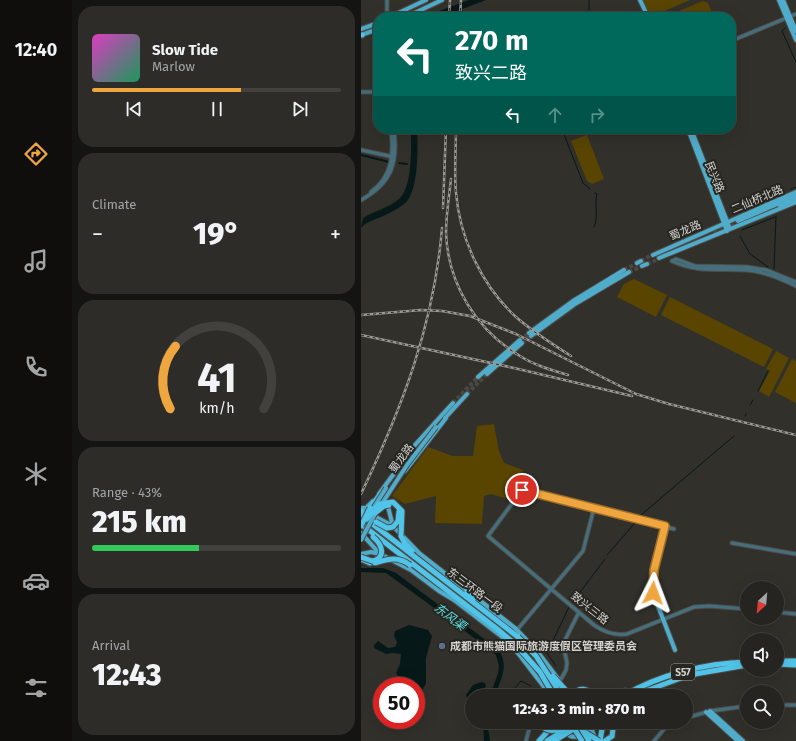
<!DOCTYPE html>
<html lang="en">
<head>
<meta charset="utf-8">
<style>
	:root { --surface:#252420; --page:#2d2c29; --text:#f1f3f6; --muted:#a3a4a5; --line:#42413e; --accent:#f0a63e }
	body { margin:0; font-family:"Fira Sans","Noto Sans SC",sans-serif; background:var(--page); color:var(--text); height:100vh; display:flex; flex-direction:column; font-size:15px; white-space:nowrap }
	* { box-sizing:border-box; margin:0 }
	p { font-size:13px; color:var(--muted) }
	.icon { flex:none; width:22px; height:22px; fill:none; stroke:currentColor; stroke-width:2; stroke-linecap:round; stroke-linejoin:round }
	.map { position:relative; flex:1; overflow:hidden }
	.panel { display:flex; flex-direction:column; gap:6px; padding:6px; background:#141412; width:289px }
	.panel>* { flex:none }
	.banner { position:absolute; left:12px; top:12px; width:363px; height:122px; border-radius:16px; box-shadow:0 4px 16px #0002,0 0 0 1px var(--line); background:#00695c; color:#fff; overflow:hidden }
	.needle { width:26px; rotate:206deg }
	.tools { position:absolute; left:379px; top:581px; display:grid; gap:8px }
	.tools a { display:grid; place-items:center; width:44px; height:44px; border-radius:50%; background:var(--surface); box-shadow:0 4px 16px #0002,0 0 0 1px var(--line); font-size:20px }
	.speed { position:absolute; left:12px; top:677px; display:flex; gap:8px; font-size:20px; font-weight:700; text-align:center }
	.speed>* { display:grid; place-content:center; width:52px; height:52px; border-radius:50%; background:var(--surface); box-shadow:0 4px 16px #0002,0 0 0 1px var(--line); line-height:1 }
	.speed .limit { border:6px solid #d22; background:#fff; color:#111 }
	.pin { position:absolute; display:grid; place-items:center; width:34px; height:34px; color:#fff; margin:-17px; border:2px solid #fff; border-radius:50%; box-shadow:0 1px 4px #0007 }
	.me { position:absolute; width:44px; margin:-22px; rotate:3deg; stroke-linejoin:round; filter:drop-shadow(0 0 3px #0008) }
	.turn { display:flex; align-items:center; gap:14px; height:84px; padding:0 16px; font-size:18px }
	.turn .icon { width:52px; height:52px; stroke-width:2.5 }
	.turn b { display:block; font-size:28px; line-height:34px }
	.lanes { display:flex; align-items:center; height:38px; padding:0 16px; background:#0003; justify-content:center; gap:20px; direction:ltr }
	.lanes .off { opacity:.35 }
	.big { font-size:30px; font-weight:800; line-height:1.1 }
	.panel .widget { flex:1; display:flex; flex-direction:column; justify-content:center; gap:6px; min-width:0; padding:0 14px; border-radius:16px; background:var(--page) }
	.panel .dial { align-items:center; gap:0 }
	.dial svg { height:104px; overflow:visible; fill:none; stroke:var(--line); stroke-width:7; stroke-linecap:round; text-anchor:middle }
	.dial text { fill:var(--text); stroke:none }
	.song { display:flex; align-items:center; gap:12px }
	.cover { width:48px; height:48px; border-radius:6px; background:linear-gradient(135deg,hsl(310 70% 55%),hsl(150 70% 35%)) }
	.played { height:4px; border-radius:2px; background:linear-gradient(90deg,var(--accent) 60%,var(--line) 60%) }
	.keys { display:flex; justify-content:space-around; direction:ltr }
	.heat { display:flex; justify-content:space-between; align-items:center; font-size:22px; direction:ltr }
	.charge { height:6px; border-radius:3px; background:linear-gradient(90deg,#34c759 43%,var(--line) 0) }
	.trip { position:absolute; left:104px; top:689px; width:228px; height:40px; border-radius:20px; background:var(--surface); box-shadow:0 4px 16px #0002,0 0 0 1px var(--line); font-weight:800; line-height:40px; text-align:center }
	main { display:flex; flex:1; min-height:0 }
	.tabs { display:flex; flex-direction:column; width:72px; justify-content:space-around; align-items:center; background:#0f0e0d; color:var(--muted) }
	.tabs .icon { width:28px; height:28px }
	.tabs .current { color:var(--accent) }
	.tabs b { font-size:18px; color:var(--text) }
	.map>svg:first-child { display:block }
	.green { fill:#594500 }
	.water { fill:#071818 }
	.lines { fill:none; stroke-linecap:round; stroke-linejoin:round }
	.stream { stroke:#071818; stroke-width:1 }
	.canal { stroke:#071818; stroke-width:2 }
	.major-tunnel { stroke:#494844; stroke-width:4; stroke-dasharray:4 2; stroke-linecap:butt }
	.minor-casing { stroke:#4e4d49; stroke-width:5 }
	.major-casing { stroke:#4e4d49; stroke-width:6 }
	.highway-casing { stroke:#4e4d49; stroke-width:7 }
	.minor { stroke:#456f7d; stroke-width:3 }
	.major { stroke:#4faccb; stroke-width:4 }
	.highway { stroke:#50c5e9; stroke-width:5 }
	.rail-casing { stroke:#9b9a96; stroke-width:2.5 }
	.rail { stroke:#272621; stroke-width:1; stroke-dasharray:3; stroke-linecap:butt }
	.major-bridge-casing { stroke:#4e4d49; stroke-width:6; stroke-linecap:butt }
	.highway-bridge-casing { stroke:#4e4d49; stroke-width:7; stroke-linecap:butt }
	.major-bridge { stroke:#4faccb; stroke-width:4 }
	.highway-bridge { stroke:#50c5e9; stroke-width:5 }
	.route-casing { stroke:#9c6c28; stroke-width:10 }
	.route { stroke:#f0a63e; stroke-width:7 }
	.service-dot { fill:#5c6f8a; stroke:#272621; stroke-width:1.5 }
	.labels { text-anchor:middle; stroke-width:4; stroke-linejoin:round; paint-order:stroke }
	.shield { fill:#272621; stroke:#a09f9c; stroke-width:1 }
	.shield-label { font-size:10px; font-weight:bold; fill:#d4d3d0 }
	.street-label { font-size:11px; fill:#d4d3d0; stroke:#272621 }
	.poi-label { font-size:11px; font-weight:bold; fill:#d4d3d0; stroke:#272621; text-anchor:start }
	.water-label { font-size:12px; font-style:italic; fill:#5ae1e4; stroke:#272621 }
</style>
</head>
<body>
<main>
<nav class="tabs">
<b>12:40</b>
<svg class="icon current" aria-label="directions" viewBox="0 0 24 24"><path d="M12 3l9 9-9 9-9-9zM9 14v-3h6M13 9l2 2-2 2"/></svg>
<svg class="icon" aria-label="music" viewBox="0 0 24 24"><path d="M9 18V5l10-2v13"/><circle cx="6" cy="18" r="3"/><circle cx="16" cy="16" r="3"/></svg>
<svg class="icon" aria-label="phone" viewBox="0 0 24 24"><path d="M5 4h4l2 5-3 2q2 4 5 5l2-3 5 2v4C11 20 4 13 5 4z"/></svg>
<svg class="icon" aria-label="climate" viewBox="0 0 24 24"><path d="M12 3v18M4 7l16 10M4 17L20 7"/></svg>
<svg class="icon" aria-label="car" viewBox="0 0 24 24"><path d="M5 17H2v-5l4-1 3-4h7l3 4 3 1v5h-3M9 17h6M6 11h13"/><circle cx="7" cy="17" r="2"/><circle cx="17" cy="17" r="2"/></svg>
<svg class="icon" aria-label="filters" viewBox="0 0 24 24"><path d="M4 7h16M4 17h16"/><circle cx="9" cy="7" r="2"/><circle cx="15" cy="17" r="2"/></svg>
</nav>
<section class="panel">
<div class="widget">
<div class="song"><i class="cover"></i><div><b>Slow Tide</b><p>Marlow</p></div></div>
<div class="played"></div>
<div class="keys"><svg class="icon" aria-label="previous" viewBox="0 0 24 24"><path d="M18 5L8 12l10 7zM5 5v14"/></svg><svg class="icon" aria-label="pause" viewBox="0 0 24 24"><path d="M8 5v14M16 5v14"/></svg><svg class="icon" aria-label="next" viewBox="0 0 24 24"><path d="M6 5l10 7-10 7zM19 5v14"/></svg></div>
</div>
<div class="widget"><p>Climate</p>
<div class="heat"><a>−</a><b class="big">19°</b><a>+</a></div>
</div>
<div class="widget dial"><svg viewBox="0 0 100 80">
<path d="M14 69A42 42 0 1 1 86 69"/>
<path d="M14 69A42 42 0 0 1 18 21" stroke="#f0a63e"/>
<text x="50" y="56" font-size="32" font-weight="700">41</text>
<text x="50" y="72" font-size="11">km/h</text>
</svg></div>
<div class="widget"><p>Range · 43%</p><b class="big">215 km</b><div class="charge"></div></div>
<div class="widget"><p>Arrival</p><b class="big">12:43</b></div>
</section>
<div class="map">
<svg width="435" height="741" viewBox="0 0 435 741">
	<rect width="100%" height="100%" fill="#31302b"/>
	<path class="green" d="M282 0H329L292 16 288 15Z
		M342 1 347 3 353 17H303Z
		M226 135 243 179 231 184 226 181 210 141Z
		M273 279 306 295 295 317 256 297 263 284Z
		M309 297 412 349 403 367 300 315Z
		M415 351 428 358 408 397 398 391 409 371 405 369Z
		M431 359 435 361V403L414 392Z
		M133 424 138 451 143 463 162 470 156 495 150 500 130 494 123 496 121 524 74 523 75 496 44 504 31 496 67 447 92 456H112L116 426Z"/>
	<path class="water" d="M108 0H125L80 17H62Z
		M50 129H56C57 146 58 194 43 204 32 213 16 218 4 224L0 228 2 218C13 211 28 208 38 199 52 187 50 146 50 129Z
		M0 568H22L35 573 138 650C148 667 140 678 134 696H129L137 673 138 666 135 655 87 618 25 573 0 572Z
		M48 625 67 630 71 636 65 658V684L55 699V686H43L35 673 39 664 40 654 32 653 25 654 13 648V645L17 641 27 648 34 647 36 643 33 635 34 631Z
		M120 682 124 683 125 686 123 689H117L120 696H111V706L109 705 105 695 112 685Z
		M122 722H126L129 741H123Z"/>
	<g class="lines">
		<path class="stream" d="M228 0V10
			M228 17V16
			M424 28 421 31 435 62
			M201 129 222 183 229 189
			M430 189 435 187
			M416 196 419 193
			M233 227C238 216 233 204 236 194L234 193
			M381 230 414 217
			M379 236 389 254 407 267
			M413 269 415 216
			M397 391 407 371
			M389 405 392 400
			M384 416 385 414
			M280 515 373 436
			M246 555 274 523
			M211 603 244 559
			M195 666 186 653 208 607
			M147 696 160 681 170 686"/>
		<path class="canal" d="M0 155 28 162
			M38 163 46 164"/>
		<path class="major-tunnel" d="M353 233 379 223
			M280 261 289 256
			M286 264 295 260
			M263 270 276 263
			M268 272 281 266
			M159 340 168 333
			M161 343 170 336
			M106 394 126 374
			M92 403 117 377"/>
		<g class="minor-casing">
			<path id="minor" d="M26 0V17
				M370 41 435 14
				M0 92H17
				M0 150 33 157
				M10 192C32 176 33 153 30 129
				M0 200C31 183 37 163 33 129
				M311 261C337 273 357 268 385 270 403 271 419 278 435 286
				M311 261 315 259 334 266 386 267 405 270 435 282
				M313 529 161 490 127 536 233 625C243 632 253 636 266 634L333 607 348 606 386 609
				M371 543 435 554
				M416 612 435 614
				M156 630 222 551 233 508
				M176 696 199 681 205 670 206 663 202 644 218 612
				M416 705H435
				M325 718 349 711 386 706
				M165 741 170 722
				M293 741 304 728 314 722"/>
		</g>
		<g class="major-casing">
			<path id="major" d="M279 0 287 17
				M418 0 435 40
				M422 0 435 31
				M29 17 65 0
				M45 17 81 0
				M0 29 17 23
				M0 35 17 29
				M327 129 366 231
				M330 129 369 229
				M419 206 435 199
				M377 221 435 196
				M292 255 435 192
				M298 258 435 202
				M276 263 280 261
				M281 266 286 264
				M168 333 212 301 263 270
				M170 336 214 304 268 272
				M126 374 161 343
				M117 377 159 340
				M80 416 92 403
				M84 418 106 394
				M44 471 85 418
				M18 494 54 445 81 415
				M26 503 32 526
				M0 508H5L12 501
				M11 515 32 526 58 553 154 628 176 651 198 680
				M304 526 293 570 292 593 314 650
				M0 533 19 554 50 570 78 591 93 600 140 636 157 653 190 696
				M0 554 10 552 19 554
				M349 711 382 741
				M345 712 377 741
				M203 722 206 731
				M230 722V727L234 739
				M209 736C219 739 224 734 230 727"/>
		</g>
		<g class="highway-casing">
			<path id="highway" d="M0 35H1
				M9 508 20 493
				M0 511 8 517
				M0 515 157 637
				M0 524 135 628 154 644
				M40 536 44 544 51 551
				M0 559 9 563
				M106 591 113 598
				M416 661H435
				M416 664 435 665
				M212 696C217 686 227 688 232 696
				M254 696 264 691
				M262 696C298 675 344 663 386 662
				M271 696 328 675 386 665
				M178 741 188 730 191 722
				M239 741 241 729 245 722
				M244 741 251 736"/>
		</g>
		<use href="#minor" class="minor"/>
		<use href="#major" class="major"/>
		<use href="#highway" class="highway"/>
		<g class="rail-casing">
			<path id="rail" d="M88 17 89 0
				M99 17 100 0
				M95 129C95 150 93 172 95 193 99 239 121 286 155 317 172 332 191 344 210 356
				M90 179C88 197 85 215 85 233 87 284 115 330 159 356 173 365 190 370 207 375
				M82 208 85 129
				M0 315 60 310 81 311 109 316 155 334 275 394 308 404 435 435
				M0 335 153 368 271 396
				M0 494C41 408 73 325 81 228"/>
		</g>
		<use href="#rail" class="rail"/>
		<g class="major-bridge-casing">
			<path id="major-bridge" d="M20 505 46 465 75 427
				M11 510 25 488
				M0 540 15 512"/>
		</g>
		<g class="highway-bridge-casing">
			<path id="highway-bridge" d="M14 513 23 506 28 505
				M6 519 18 504 32 502 41 511 40 536
				M15 522 26 528 32 527 37 521 38 511
				M0 526 9 508
				M0 557 11 561C26 558 21 544 12 537
				M14 563C28 559 36 556 49 565
				M157 637 175 656 201 696
				M154 644 179 672 193 696
				M192 676 210 696
				M179 722C184 733 193 731 203 729
				M209 722 221 741
				M245 722 252 729 251 736
				M217 723 228 741
				M225 733 238 741
				M186 741 217 722
				M193 741 224 722"/>
		</g>
		<use href="#major-bridge" class="major-bridge"/>
		<use href="#highway-bridge" class="highway-bridge"/>
	</g>
	<g class="lines">
		<g class="route-casing">
			<path id="route" d="M161 490 304 526 293 570 292 593"/>
		</g>
		<use href="#route" class="route"/>
	</g>
	<circle class="service-dot" cx="81" cy="646" r="4"/>
	<g class="labels">
		<rect class="shield" x="310" y="664" width="24" height="16" rx="3"/>
		<g class="shield-label">
			<text x="322" y="676">S57</text>
		</g>
		<g class="street-label">
			<text transform="translate(354 177) rotate(68)" y="4">民兴路</text>
			<text transform="translate(396 199) rotate(-23)" y="4">二仙桥北路</text>
			<text transform="translate(324 230) rotate(-23)" y="4">蜀龙路</text>
			<text transform="translate(40 458) rotate(-54)" y="4">蜀龙路</text>
			<text transform="translate(114 590) rotate(37)" y="4">东三环路一段</text>
			<text transform="translate(229 608) rotate(38)" y="4">致兴三路</text>
		</g>
		<g class="poi-label">
			<text x="89" y="650">成都市熊猫国际旅游度假区管理委员会</text>
		</g>
		<g class="water-label">
			<text transform="translate(89 617) rotate(37)" y="4">东风渠</text>
		</g>
	</g>
</svg>
<div class="tools">
<a><svg class="needle" viewBox="-14 -14 28 28"><path d="M0-13l5 13h-10z" fill="#e53935"/><path d="M0 13l5-13h-10z" fill="#a3a4a5"/></svg></a>
<a><svg class="icon" aria-label="sound" viewBox="0 0 24 24"><path d="M4 9h4l5-4v14l-5-4H4zM17 9q2 3 0 6"/></svg></a>
<a><svg class="icon" aria-label="search" viewBox="0 0 24 24"><circle cx="10" cy="10" r="6"/><path d="M15 15l6 6"/></svg></a>
</div>
<div class="speed"><div class="limit">50</div></div>
<div class="pin" style="left:161px;top:490px;background:#d93025"><svg class="icon" aria-label="arrive" viewBox="0 0 24 24"><path d="M6 21V4h12l-3 4 3 4H6"/></svg></div>
<svg class="me" style="left:292px;top:593px" viewBox="-20 -20 40 40"><path d="M0-17L14 15 0 8-14 15z" fill="#f0a63e" stroke="#fff" stroke-width="4"/></svg>
<div class="trip">12:43 · 3 min · 870 m</div>
<div class="banner">
<div class="turn"><svg class="icon" aria-label="left" viewBox="0 0 24 24"><path d="M17 20v-9H6M10 6l-5 5 5 5"/></svg><div><b>270 m</b>致兴二路</div></div>
<div class="lanes"><svg class="icon" aria-label="left" viewBox="0 0 24 24"><path d="M17 20v-9H6M10 6l-5 5 5 5"/></svg><svg class="icon off" aria-label="ahead" viewBox="0 0 24 24"><path d="M12 20V5M6 11l6-6 6 6"/></svg><svg class="icon off" aria-label="right" viewBox="0 0 24 24"><path d="M7 20v-9h11M14 6l5 5-5 5"/></svg></div>
</div>
</div>
</main>
</body>
</html>
